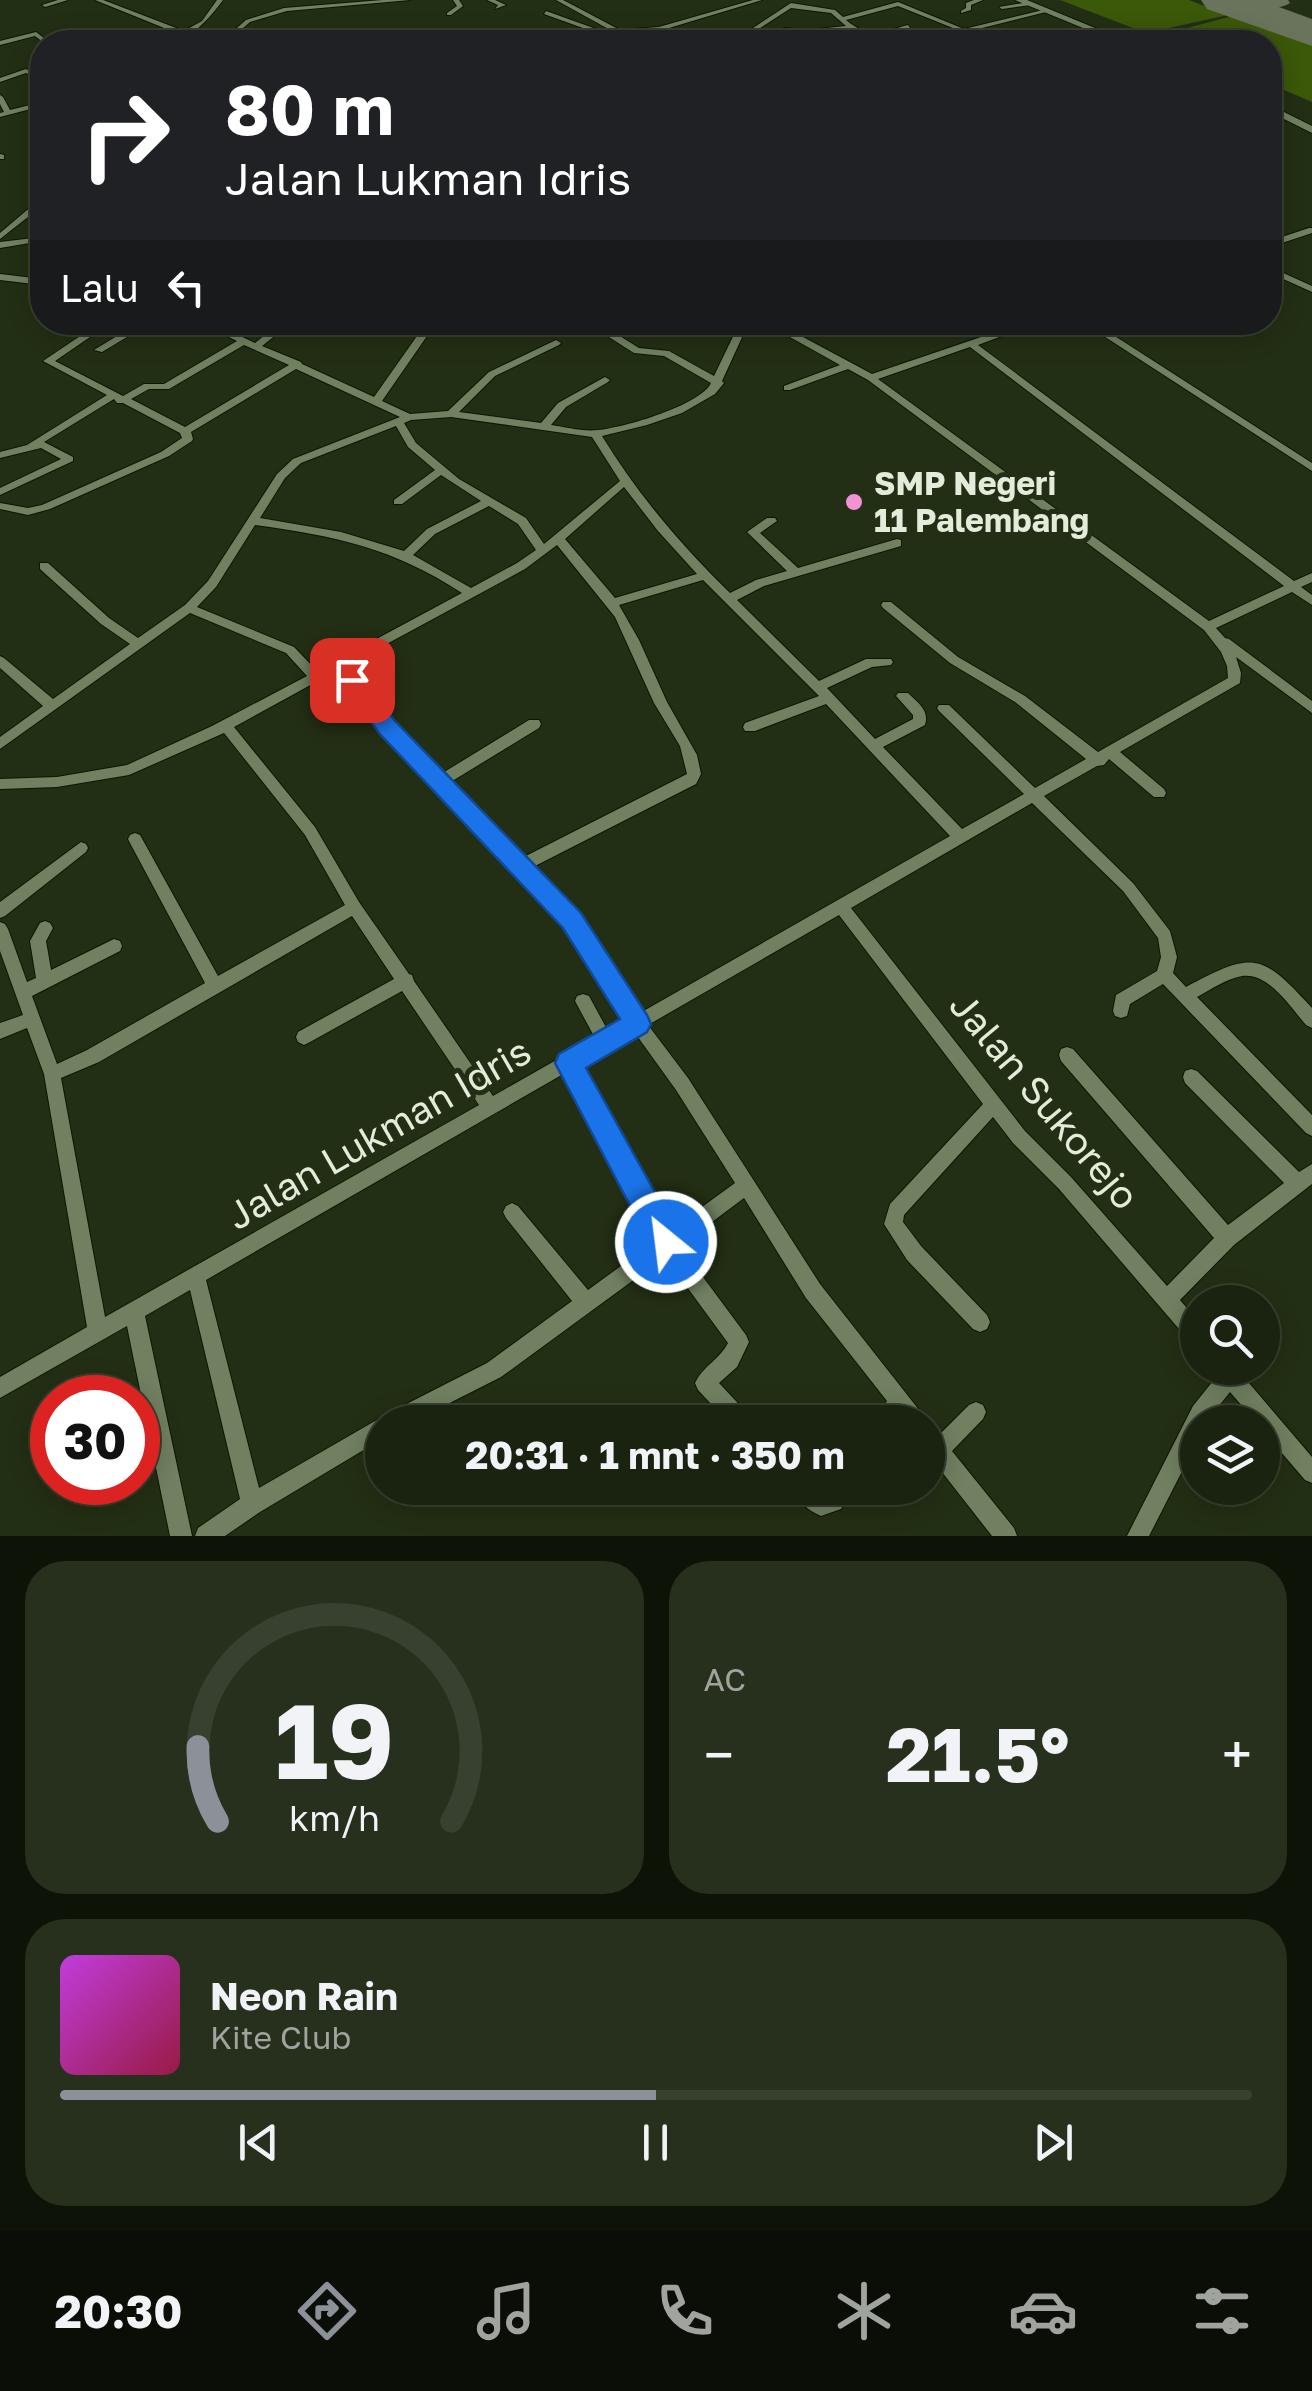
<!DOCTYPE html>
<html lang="id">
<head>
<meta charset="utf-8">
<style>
	:root { --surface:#1a230f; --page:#272f1d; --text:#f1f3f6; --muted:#9fa49e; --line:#38402f; --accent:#8c9099 }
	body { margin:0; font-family:"Golos Text",sans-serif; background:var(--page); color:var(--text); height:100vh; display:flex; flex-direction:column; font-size:38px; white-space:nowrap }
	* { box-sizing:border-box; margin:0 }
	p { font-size:32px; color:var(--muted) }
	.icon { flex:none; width:55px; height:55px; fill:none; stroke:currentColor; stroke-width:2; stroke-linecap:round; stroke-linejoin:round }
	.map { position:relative; height:1536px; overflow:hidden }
	.sheet { display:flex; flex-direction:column; gap:25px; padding:25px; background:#0e1308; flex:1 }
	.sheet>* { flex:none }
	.hud { position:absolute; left:30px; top:30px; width:1252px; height:305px; border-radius:40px; box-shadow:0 5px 25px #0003,0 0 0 2px var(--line); background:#202124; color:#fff; overflow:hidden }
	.buttons { position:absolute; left:1180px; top:1285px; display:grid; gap:20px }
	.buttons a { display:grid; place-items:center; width:100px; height:100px; border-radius:50%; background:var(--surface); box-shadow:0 5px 25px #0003,0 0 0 2px var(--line); font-size:50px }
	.speed { position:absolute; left:30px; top:1375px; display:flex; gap:20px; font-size:50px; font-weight:700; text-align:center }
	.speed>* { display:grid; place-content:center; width:130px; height:130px; border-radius:50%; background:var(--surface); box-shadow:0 5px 25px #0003,0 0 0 2px var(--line); line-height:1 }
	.speed .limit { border:15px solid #d22; background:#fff; color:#111 }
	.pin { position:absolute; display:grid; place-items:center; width:85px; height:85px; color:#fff; margin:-42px; border-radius:20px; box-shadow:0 5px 15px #0006 }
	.me { position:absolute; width:110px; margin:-55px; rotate:331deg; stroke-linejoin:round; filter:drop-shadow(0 0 8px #0008) }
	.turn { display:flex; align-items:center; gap:35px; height:210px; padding:0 30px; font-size:45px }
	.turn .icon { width:130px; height:130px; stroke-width:2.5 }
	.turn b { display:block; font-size:70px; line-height:85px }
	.then { display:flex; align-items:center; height:95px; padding:0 30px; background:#0003; gap:20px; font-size:38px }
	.big { font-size:75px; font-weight:700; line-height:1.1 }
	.sheet .tile { flex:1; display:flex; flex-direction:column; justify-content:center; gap:15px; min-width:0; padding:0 35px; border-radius:40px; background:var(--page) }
	.sheet .dial { align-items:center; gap:0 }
	.dial svg { height:260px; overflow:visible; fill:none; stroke:var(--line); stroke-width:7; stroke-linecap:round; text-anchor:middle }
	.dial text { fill:var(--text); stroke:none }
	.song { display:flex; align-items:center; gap:30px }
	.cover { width:120px; height:120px; border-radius:15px; background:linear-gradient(135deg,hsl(290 70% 55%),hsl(340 70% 35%)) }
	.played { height:10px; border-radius:5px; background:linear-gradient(90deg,var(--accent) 50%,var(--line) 50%) }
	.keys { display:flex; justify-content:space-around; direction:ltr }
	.heat { display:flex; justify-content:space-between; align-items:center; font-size:55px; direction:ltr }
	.sheet .tiles { flex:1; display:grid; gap:25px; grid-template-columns:1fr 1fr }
	.tile:last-child { grid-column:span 2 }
	.trip { position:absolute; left:365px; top:1405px; width:580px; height:100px; border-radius:50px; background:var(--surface); box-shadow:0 5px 25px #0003,0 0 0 2px var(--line); font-weight:700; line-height:100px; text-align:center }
	.dock { display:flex; height:160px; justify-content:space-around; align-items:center; background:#0a0e06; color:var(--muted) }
	.dock .icon { width:70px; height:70px }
	.dock .current { color:var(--accent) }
	.dock b { font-size:45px; color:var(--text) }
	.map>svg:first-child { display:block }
	.green { fill:#3c5809 }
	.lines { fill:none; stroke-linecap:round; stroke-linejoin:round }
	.taxiway { fill:#6a745d; fill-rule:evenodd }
	.runway { fill:#6a745d; fill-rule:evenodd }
	.street-casing { stroke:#0c1700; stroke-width:2 }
	.secondary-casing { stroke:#0c1700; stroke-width:2 }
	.street { fill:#718061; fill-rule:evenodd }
	.secondary { fill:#718061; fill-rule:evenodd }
	.route { fill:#1a73e8; stroke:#114b97; stroke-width:2.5 }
	.poi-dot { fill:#f291d6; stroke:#232f14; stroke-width:4 }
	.labels { text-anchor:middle; stroke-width:10; stroke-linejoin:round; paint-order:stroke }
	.poi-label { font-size:32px; font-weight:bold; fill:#e3ebda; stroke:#232f14; text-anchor:start }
	.near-street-label { font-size:38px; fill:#e3ebda; stroke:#232f14 }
</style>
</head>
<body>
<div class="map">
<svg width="1312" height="1536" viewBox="0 0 1312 1536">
	<rect width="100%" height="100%" fill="#232f14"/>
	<path class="green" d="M1060 0H1189L1228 15 1146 33Z
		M1232 16 1312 45V102L1270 84V42H1164L1154 37Z"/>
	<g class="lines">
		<path class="taxiway" d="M1218 0H1288L1290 3C1277 12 1231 9 1218 0Z"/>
		<path class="runway" d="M1201 0H1260L1312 19V46L1207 9Z"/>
		<g class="street-casing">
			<path id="street" d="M58 0H68L45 7 42 5Z
				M95 0H103L184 31 202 21 217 0H223C209 19 191 40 167 42L179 34Z
				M383 0H410L287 11 250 22 227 42H221L246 20 284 8Z
				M453 0H459L463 6 451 15H447V13L457 6Z
				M487 0H495L506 5 495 9 498 5Z
				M556 0H563L620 30 659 27 753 0H762L659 31 582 37 552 42 582 33 594 32 544 14 546 11 599 30 600 32 612 31Z
				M974 0H983L971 5V10L961 13V11L966 8V3Z
				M898 2 964 29 1047 9 1050 11 982 28 1011 40V42L975 30 923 42H914L958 30 898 6 846 20C869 39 882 32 908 25L910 28 874 39 847 42 866 36 850 29 808 34 782 31 784 28 808 30 846 26 831 13 791 8 757 30 745 42H739L753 28 791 3 835 10 843 17Z
				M1029 2 1031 5 1002 9 999 7Z
				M36 32 49 42H43L35 36 0 45V41Z
				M26 69 42 77V81L26 73 0 82V78Z
				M0 95 3 97 10 110 42 102V106L0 117V113L4 112 0 104Z
				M0 154 4 155V159H0Z
				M39 200H42V206L0 239V233Z
				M1309 228H1312V233L1270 247V241Z
				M42 237V241L0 248V242Z
				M1270 267 1312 286V292L1270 273Z
				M0 274 42 279V285L0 280Z
				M101 322H112L55 361 123 396 144 384H164L237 341 198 322H211L255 343 281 322H292L262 346 301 362 302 364 374 397 417 336 418 329 413 322H422L428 329 427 336 382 401 410 414 448 411 489 372 556 340 561 343 559 345 495 376 459 412 541 423 558 403 605 377 610 380 608 382 566 407 551 425C566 427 583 432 598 430 623 428 701 405 711 383L664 356 634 353 601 332V328H607L639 348 669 351 714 376 740 322H749L722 381 724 383 715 394 682 413 647 425 602 436C638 495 681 545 730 593L756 580 787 571 747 532 767 518H775L777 521 760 533 798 568 897 539 901 540V546L764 586 737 600 819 681 866 659H891L893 662 891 665 872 667 827 688 875 739 913 719V715L896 696 898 693H908C917 702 930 710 925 725L883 747 962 829 1024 794 939 711 937 708 939 705H949L1035 788 1086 759 1015 702 950 663 883 608 881 605 883 602H891L958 657 1025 696 1098 752 1228 678 1227 666 1221 652 1204 630 868 380 848 369 790 390H784V386L840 365 763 322H775L872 374 1025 322H1039L978 345 1294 581 1312 573V582L1301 587 1312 595V605L1292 592 1216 628 1225 638 1229 639 1312 701V713L1236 657 1241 673 1240 683 1120 752 1164 789 1166 793 1164 797H1154L1109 759 1104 765 1097 766 1044 796 1133 883 1170 931 1177 957 1173 973 1186 987C1253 951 1261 952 1312 1008V1028L1306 1025C1291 1008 1269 972 1242 976 1226 979 1210 990 1197 997L1312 1115V1136L1306 1133 1163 984 1130 1004 1127 1016 1121 1018 1115 1016 1113 1011 1116 995 1157 971 1161 957 1158 938 1123 891 1032 803 851 908 1025 1131 1071 1177 1167 1286 1214 1238 1061 1061 1059 1055 1061 1049 1067 1047 1073 1049 1228 1225 1284 1183 1185 1083 1183 1077 1185 1071 1191 1069 1197 1071 1299 1172 1312 1164V1184L1234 1245 1180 1300 1198 1321V1346L1191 1343 1059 1189 1013 1143 993 1117 904 1215 903 1222 921 1246 987 1315 990 1322 987 1329 980 1332 973 1329 907 1260 884 1224 890 1204 983 1104 839 915 648 1025 688 1078 820 1284 923 1415 926 1422H904L900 1418 897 1422H875L887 1401 806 1298 744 1198 680 1246 746 1335 749 1342 737 1367 719 1383 749 1415 752 1422H728L698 1390 695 1383C702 1367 720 1359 728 1343L665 1257 501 1377 412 1422H382V1439L260 1512 225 1536H195L198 1528 240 1499 190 1290 145 1316 192 1536H170L127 1326 0 1398V1377L87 1327 44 1074 27 1028 0 1039V1023L23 1015 0 951V922L5 924 8 929 27 982 36 978 30 941 40 923 45 921 50 923 53 928 46 941 51 970 114 939 120 941 122 946 120 951 32 996 57 1064 87 1050 205 983 130 843 128 839 130 835 135 833 140 835 218 976 345 905 305 835 224 733 129 775 57 787 0 789V779L57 777 127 765 212 726 307 676 286 653 190 613 0 749V737L43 706 0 668V656L4 658 53 699 130 644 101 624 40 569V563H48L109 618 138 638 185 605 208 581 277 474 293 459 400 417 296 369 191 432 193 439 192 441 169 456 50 509 28 515 0 509V503L28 508 42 505 161 452 182 438 180 433 123 403H117L114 399 44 442 73 457V461L0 495V488L61 459 41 448 0 458V452L27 445 107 395 43 361ZM244 345 289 365 185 427 131 399 149 389H169ZM970 347 1284 586 1209 621 878 379ZM451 417 592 437 620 481 544 544 526 518 459 479 416 443 404 423 411 420ZM396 426 408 447 435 470 394 500V504H402L441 475 481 501 427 529 404 551 341 532 260 518 285 478 301 463ZM624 487 658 531 697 574 615 598 565 539ZM489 506 518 524 536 550 517 563 471 588 413 555 435 534ZM255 525C336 536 393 548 462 593L317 671 294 647 197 607 216 587ZM557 545 615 617 654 703 680 746 687 774 522 858 449 783 539 728 541 724 539 720H529L441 774 392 723 371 692 346 666 525 569ZM703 580 819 696 745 723 743 727 745 731H755L826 704 950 836 640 1013 577 915 531 868 696 784 701 774 697 755 667 702 639 640 619 605ZM336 671 361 698 382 731 567 925 627 1020 608 1031 589 996 583 994 577 996 575 1001 595 1038 493 1096 414 981 412 975 409 974 359 902 315 827 234 727ZM352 916 394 979 298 1032 296 1037 298 1042 304 1045 310 1042 402 991 479 1105 105 1317 61 1078 99 1062ZM635 1033 676 1090 735 1183 669 1231 579 1065ZM565 1073 655 1241 588 1290 518 1206 512 1203 506 1206 503 1212 506 1218 572 1301 487 1363 385 1415 383 1418 375 1421 259 1488 206 1280Z
				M140 322H152L102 352 94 350Z
				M525 322H536L542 326 549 322H563L541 332Z
				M1082 322H1093L1312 463V471Z
				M81 842 86 844 88 848 86 852 5 916 0 918V902Z
				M1213 1368 1237 1369 1312 1457V1483L1305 1480 1262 1430V1422H1256L1230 1392 1206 1422H1198V1440L1149 1536H1127L1193 1406 1217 1376Z
				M976 1402 983 1405 986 1412 983 1419 952 1451 1014 1528 1017 1536H992L931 1458 928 1453V1427L935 1430 939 1435 969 1405Z
				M790 1488H817L824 1493 830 1488H853L841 1509 821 1516C809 1511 795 1500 790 1488Z"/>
		</g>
		<g class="secondary-casing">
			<path id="secondary" d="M1015 0H1027L1129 42H1117Z
				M1270 105 1312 126V133L1270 112Z"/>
		</g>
		<use href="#street" class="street"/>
		<use href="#secondary" class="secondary"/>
	</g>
	<path class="route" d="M352 673 360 675 395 721 581 913 647 1015 651 1024 647 1032 586 1068 677 1232 681 1242 677 1253 666 1258 655 1253 555 1063 559 1054 620 1019 563 928 379 733 342 680Z"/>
	<circle class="poi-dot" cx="854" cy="502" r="10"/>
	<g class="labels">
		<g class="poi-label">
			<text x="874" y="495">SMP Negeri<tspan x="874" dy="37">11 Palembang</tspan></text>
		</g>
		<g class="near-street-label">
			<text transform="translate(1044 1101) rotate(50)" y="13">Jalan Sukorejo</text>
			<text transform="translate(379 1134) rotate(-30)" y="13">Jalan Lukman Idris</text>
		</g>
	</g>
</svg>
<div class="buttons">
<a><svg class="icon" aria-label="search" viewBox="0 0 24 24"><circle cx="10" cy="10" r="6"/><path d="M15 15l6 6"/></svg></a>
<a><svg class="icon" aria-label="layers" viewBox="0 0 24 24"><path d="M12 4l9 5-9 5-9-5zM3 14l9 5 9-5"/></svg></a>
</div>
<div class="speed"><div class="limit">30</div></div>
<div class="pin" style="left:352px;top:680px;background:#d93025"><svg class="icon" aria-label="arrive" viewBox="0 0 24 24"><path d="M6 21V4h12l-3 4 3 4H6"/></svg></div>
<svg class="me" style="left:666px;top:1242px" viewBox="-20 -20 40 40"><circle r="17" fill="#1a73e8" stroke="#fff" stroke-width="3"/><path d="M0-11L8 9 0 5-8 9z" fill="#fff"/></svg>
<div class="trip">20:31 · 1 mnt · 350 m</div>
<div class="hud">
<div class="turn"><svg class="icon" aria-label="right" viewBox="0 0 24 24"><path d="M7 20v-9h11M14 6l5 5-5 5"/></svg><div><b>80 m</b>Jalan Lukman Idris</div></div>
<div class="then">Lalu<svg class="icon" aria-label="left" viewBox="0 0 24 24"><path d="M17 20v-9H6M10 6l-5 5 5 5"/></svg></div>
</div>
</div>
<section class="sheet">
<div class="tiles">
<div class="tile dial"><svg viewBox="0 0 100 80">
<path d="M14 69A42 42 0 1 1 86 69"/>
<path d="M14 69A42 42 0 0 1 8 46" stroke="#8c9099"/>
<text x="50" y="56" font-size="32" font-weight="700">19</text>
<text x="50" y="72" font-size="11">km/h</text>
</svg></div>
<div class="tile"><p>AC</p>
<div class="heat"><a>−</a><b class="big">21.5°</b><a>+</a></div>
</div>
<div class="tile">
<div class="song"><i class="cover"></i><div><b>Neon Rain</b><p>Kite Club</p></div></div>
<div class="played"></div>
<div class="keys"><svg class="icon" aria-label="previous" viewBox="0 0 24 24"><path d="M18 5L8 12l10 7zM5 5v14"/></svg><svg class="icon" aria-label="pause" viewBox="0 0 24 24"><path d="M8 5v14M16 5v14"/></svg><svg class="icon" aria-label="next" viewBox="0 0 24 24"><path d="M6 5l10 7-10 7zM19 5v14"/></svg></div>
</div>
</div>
</section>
<nav class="dock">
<b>20:30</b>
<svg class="icon current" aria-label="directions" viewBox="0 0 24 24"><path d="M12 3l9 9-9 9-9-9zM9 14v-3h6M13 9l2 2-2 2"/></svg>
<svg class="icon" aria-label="music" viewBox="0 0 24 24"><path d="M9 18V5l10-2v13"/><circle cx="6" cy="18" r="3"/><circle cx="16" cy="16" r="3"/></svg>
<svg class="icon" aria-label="phone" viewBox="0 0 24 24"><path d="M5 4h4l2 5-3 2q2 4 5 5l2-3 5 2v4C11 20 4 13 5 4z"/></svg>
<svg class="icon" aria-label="climate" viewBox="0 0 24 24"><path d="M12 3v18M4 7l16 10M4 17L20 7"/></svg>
<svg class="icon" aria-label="car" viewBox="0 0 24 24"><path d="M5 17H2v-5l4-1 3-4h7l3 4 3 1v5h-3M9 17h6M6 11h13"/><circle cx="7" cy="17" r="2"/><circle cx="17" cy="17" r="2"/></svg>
<svg class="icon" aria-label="filters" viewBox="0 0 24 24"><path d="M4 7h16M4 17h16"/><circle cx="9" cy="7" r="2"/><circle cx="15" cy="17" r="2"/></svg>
</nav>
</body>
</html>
